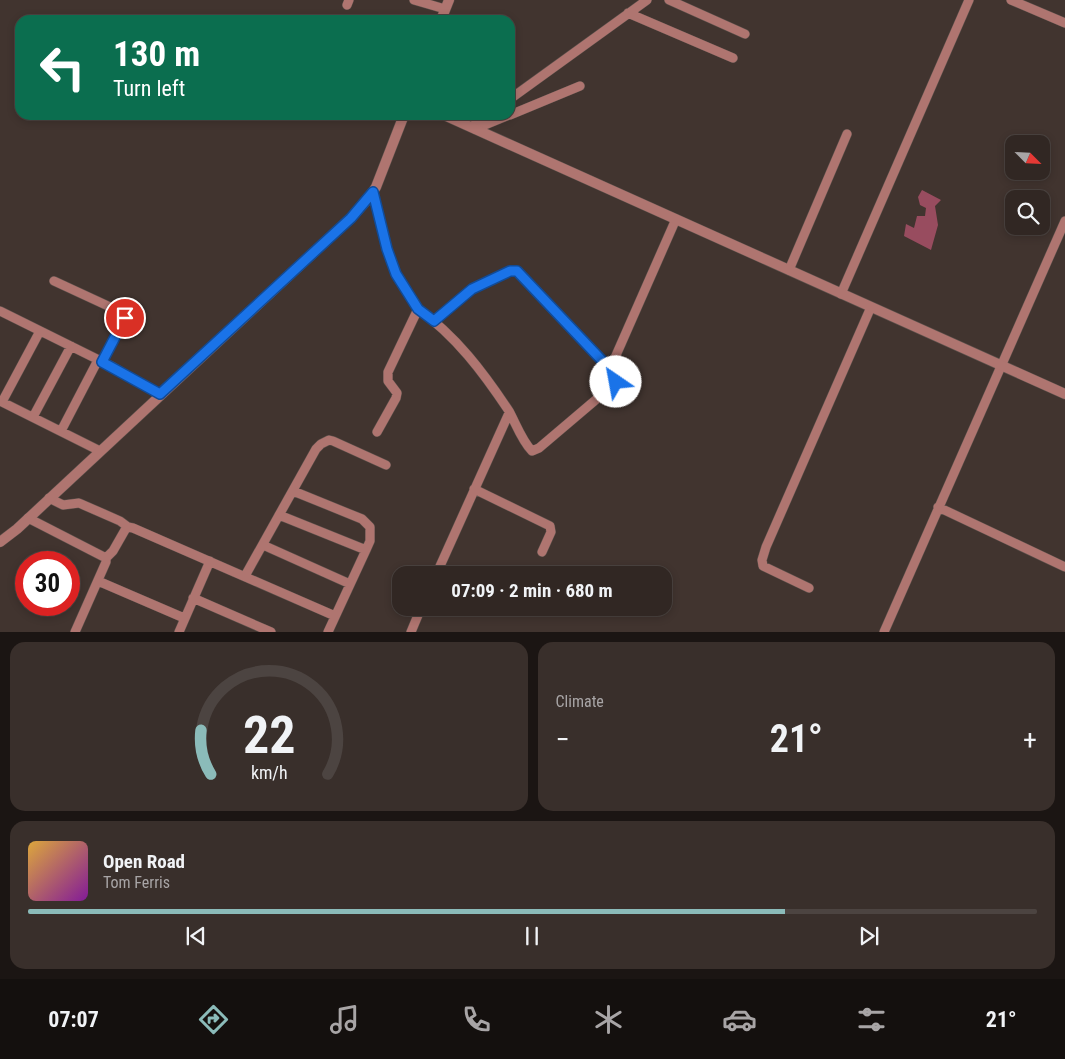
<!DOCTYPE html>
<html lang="en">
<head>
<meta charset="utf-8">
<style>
	:root { --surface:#312723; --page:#392f2b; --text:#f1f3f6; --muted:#a8a5a6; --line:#4c4441; --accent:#8bbbb9 }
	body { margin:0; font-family:"Roboto Condensed",sans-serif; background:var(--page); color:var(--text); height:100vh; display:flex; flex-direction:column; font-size:19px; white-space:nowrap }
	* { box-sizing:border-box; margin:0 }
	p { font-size:16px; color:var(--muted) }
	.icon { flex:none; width:28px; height:28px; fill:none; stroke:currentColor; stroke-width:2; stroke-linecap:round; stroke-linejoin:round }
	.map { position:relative; height:632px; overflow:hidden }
	.side { display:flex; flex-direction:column; gap:10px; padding:10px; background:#1b1513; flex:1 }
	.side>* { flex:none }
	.hud { position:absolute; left:15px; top:15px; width:500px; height:105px; border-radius:15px; box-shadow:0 2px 8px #0003,0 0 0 1px var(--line); background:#0b6e4f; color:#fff; overflow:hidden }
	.needle { width:32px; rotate:114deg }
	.fabs { position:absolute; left:1005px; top:135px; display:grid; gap:10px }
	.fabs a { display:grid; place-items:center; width:45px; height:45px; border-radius:10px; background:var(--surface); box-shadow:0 2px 8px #0003,0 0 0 1px var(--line); font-size:25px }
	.speed { position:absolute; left:15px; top:551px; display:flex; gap:10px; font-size:25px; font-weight:700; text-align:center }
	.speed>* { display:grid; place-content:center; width:65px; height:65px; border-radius:50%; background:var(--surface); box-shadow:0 2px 8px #0003,0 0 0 1px var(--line); line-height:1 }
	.speed .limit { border:8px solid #d22; background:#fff; color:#111 }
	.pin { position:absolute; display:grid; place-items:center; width:42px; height:42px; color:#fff; margin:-21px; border:2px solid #fff; border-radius:50%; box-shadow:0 1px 5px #0007 }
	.me { position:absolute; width:55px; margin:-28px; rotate:327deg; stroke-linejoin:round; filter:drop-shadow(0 0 4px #0008) }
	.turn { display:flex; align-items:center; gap:18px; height:105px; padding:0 15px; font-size:22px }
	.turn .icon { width:65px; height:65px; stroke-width:2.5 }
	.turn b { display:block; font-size:35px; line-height:42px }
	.big { font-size:38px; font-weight:700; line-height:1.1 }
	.side .card { flex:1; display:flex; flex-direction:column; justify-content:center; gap:8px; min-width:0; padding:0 18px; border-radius:15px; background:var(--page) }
	.side .dial { align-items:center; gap:0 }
	.dial svg { height:130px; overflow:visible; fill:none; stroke:var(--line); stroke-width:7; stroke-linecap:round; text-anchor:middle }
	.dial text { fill:var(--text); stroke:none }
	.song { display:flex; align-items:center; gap:15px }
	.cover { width:60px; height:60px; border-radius:8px; background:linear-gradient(135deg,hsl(40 70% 55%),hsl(290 70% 35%)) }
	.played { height:5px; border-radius:2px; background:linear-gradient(90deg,var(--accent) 75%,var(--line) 75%) }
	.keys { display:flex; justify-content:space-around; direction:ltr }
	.heat { display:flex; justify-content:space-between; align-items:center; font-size:28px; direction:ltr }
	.side .tiles { flex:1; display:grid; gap:10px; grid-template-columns:1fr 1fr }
	.card:last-child { grid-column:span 2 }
	.trip { position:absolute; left:392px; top:566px; width:280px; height:50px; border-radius:15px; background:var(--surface); box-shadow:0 2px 8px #0003,0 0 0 1px var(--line); font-weight:700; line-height:50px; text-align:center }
	.tabs { display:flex; height:80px; justify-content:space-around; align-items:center; background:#14100e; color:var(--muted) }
	.tabs .icon { width:35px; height:35px }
	.tabs .current { color:var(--accent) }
	.tabs b { font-size:22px; color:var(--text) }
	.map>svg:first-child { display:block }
	.water { fill:#984c5f }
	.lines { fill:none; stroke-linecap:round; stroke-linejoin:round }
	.minor-casing { stroke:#5d514c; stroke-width:10 }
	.tertiary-casing { stroke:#5d514c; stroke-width:11 }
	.minor { stroke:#af7570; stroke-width:9 }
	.tertiary { stroke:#af7570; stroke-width:10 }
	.route-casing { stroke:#114b97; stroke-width:12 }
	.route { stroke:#1a73e8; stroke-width:9 }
</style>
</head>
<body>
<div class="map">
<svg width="1065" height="632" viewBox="0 0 1065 632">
	<rect width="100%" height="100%" fill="#41342f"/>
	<path class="water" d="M922 190 941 200 935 206 938 225 931 250 904 236 906 224 914 228 917 216H925L926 208 920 205 918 197Z"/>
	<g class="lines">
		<g class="minor-casing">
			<path id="minor" d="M414 0 445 9
				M669 0 745 34
				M1011 0 1065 23
				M347 5 349 0
				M628 13 733 58
				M510 99 647 0
				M510 115 580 86
				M471 127 487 115
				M475 129 509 115
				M373 192 387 249 396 274 418 309 388 372V381L397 393 396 398 377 432
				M789 270 847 134
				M54 281 121 312 125 316 102 362
				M841 294 969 0
				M418 309C456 336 483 372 509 411 516 424 522 441 532 451L539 448 612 386C617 379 614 376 610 369L517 271H510L472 289 434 321
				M0 311 113 367 160 395
				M610 369 676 219
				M0 401 100 451
				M2 402 40 331
				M33 417 71 346
				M61 431 98 360
				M474 489 550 526 551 532 542 552
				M293 491 362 519 370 527V541L366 550 328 632
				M49 498 63 505 79 503 120 521 128 527
				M938 507 1065 567
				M279 515 366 550
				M28 518 106 558V562L75 632
				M263 545 350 584
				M106 558 113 551 125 530 128 527 133 528 335 616
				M436 575 509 413
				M245 576 316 449 321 444 329 440 333 441 386 465
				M98 581 184 618
				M809 588 763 566 762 560 766 547 871 307
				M193 598 271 632
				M179 632 210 561
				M411 632 421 608
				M884 632 1065 221"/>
		</g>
		<g class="tertiary-casing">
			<path id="tertiary" d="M441 20 449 0
				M444 115 1065 394
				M0 542 17 529 351 218 368 199 376 187 404 115"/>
		</g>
		<use href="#minor" class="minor"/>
		<use href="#tertiary" class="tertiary"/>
	</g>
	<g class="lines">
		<g class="route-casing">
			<path id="route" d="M125 318 102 362 160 394 351 218 373 192 387 249 396 274 418 309 434 321 472 289 510 271H517L610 369 615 377 616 382"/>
		</g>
		<use href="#route" class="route"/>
	</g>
</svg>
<div class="fabs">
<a><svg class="needle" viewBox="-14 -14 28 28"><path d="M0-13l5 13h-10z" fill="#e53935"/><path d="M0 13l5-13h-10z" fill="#a8a5a6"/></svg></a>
<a><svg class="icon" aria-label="search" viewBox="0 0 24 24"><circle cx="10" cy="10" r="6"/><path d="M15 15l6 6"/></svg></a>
</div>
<div class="speed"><div class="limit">30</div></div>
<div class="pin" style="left:125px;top:318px;background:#d93025"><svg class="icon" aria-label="arrive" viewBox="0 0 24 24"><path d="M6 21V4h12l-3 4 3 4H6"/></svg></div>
<svg class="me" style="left:616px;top:382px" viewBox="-20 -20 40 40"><circle r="19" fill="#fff"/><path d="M0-13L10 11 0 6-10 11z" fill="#1a73e8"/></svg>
<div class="trip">07:09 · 2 min · 680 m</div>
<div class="hud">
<div class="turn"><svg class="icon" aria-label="left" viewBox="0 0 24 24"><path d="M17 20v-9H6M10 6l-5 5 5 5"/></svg><div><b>130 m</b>Turn left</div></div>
</div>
</div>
<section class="side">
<div class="tiles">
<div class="card dial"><svg viewBox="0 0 100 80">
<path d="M14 69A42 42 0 1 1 86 69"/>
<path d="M14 69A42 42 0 0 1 8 42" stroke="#8bbbb9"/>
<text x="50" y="56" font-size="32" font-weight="700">22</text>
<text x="50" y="72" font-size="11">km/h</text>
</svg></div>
<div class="card"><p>Climate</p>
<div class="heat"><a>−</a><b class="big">21°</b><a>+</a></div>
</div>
<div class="card">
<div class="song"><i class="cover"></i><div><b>Open Road</b><p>Tom Ferris</p></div></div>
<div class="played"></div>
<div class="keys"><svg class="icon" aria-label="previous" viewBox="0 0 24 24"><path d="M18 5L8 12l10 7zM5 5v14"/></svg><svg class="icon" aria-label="pause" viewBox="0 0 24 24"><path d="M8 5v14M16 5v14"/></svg><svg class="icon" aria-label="next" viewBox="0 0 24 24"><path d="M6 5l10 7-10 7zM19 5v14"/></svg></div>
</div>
</div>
</section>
<nav class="tabs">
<b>07:07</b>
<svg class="icon current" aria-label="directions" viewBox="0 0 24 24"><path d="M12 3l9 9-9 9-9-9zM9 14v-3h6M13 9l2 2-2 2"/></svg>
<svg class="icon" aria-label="music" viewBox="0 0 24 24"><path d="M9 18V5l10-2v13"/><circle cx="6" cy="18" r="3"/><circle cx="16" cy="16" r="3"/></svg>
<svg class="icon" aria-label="phone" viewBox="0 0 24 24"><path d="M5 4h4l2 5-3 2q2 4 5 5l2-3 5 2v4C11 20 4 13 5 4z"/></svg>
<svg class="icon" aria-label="climate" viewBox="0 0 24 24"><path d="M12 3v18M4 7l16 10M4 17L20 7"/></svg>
<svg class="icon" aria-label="car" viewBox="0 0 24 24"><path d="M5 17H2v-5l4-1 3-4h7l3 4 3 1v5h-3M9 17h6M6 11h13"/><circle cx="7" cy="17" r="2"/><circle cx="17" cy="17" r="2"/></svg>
<svg class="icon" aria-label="filters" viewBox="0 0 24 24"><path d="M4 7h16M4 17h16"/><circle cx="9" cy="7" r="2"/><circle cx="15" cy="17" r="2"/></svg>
<b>21°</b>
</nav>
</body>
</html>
